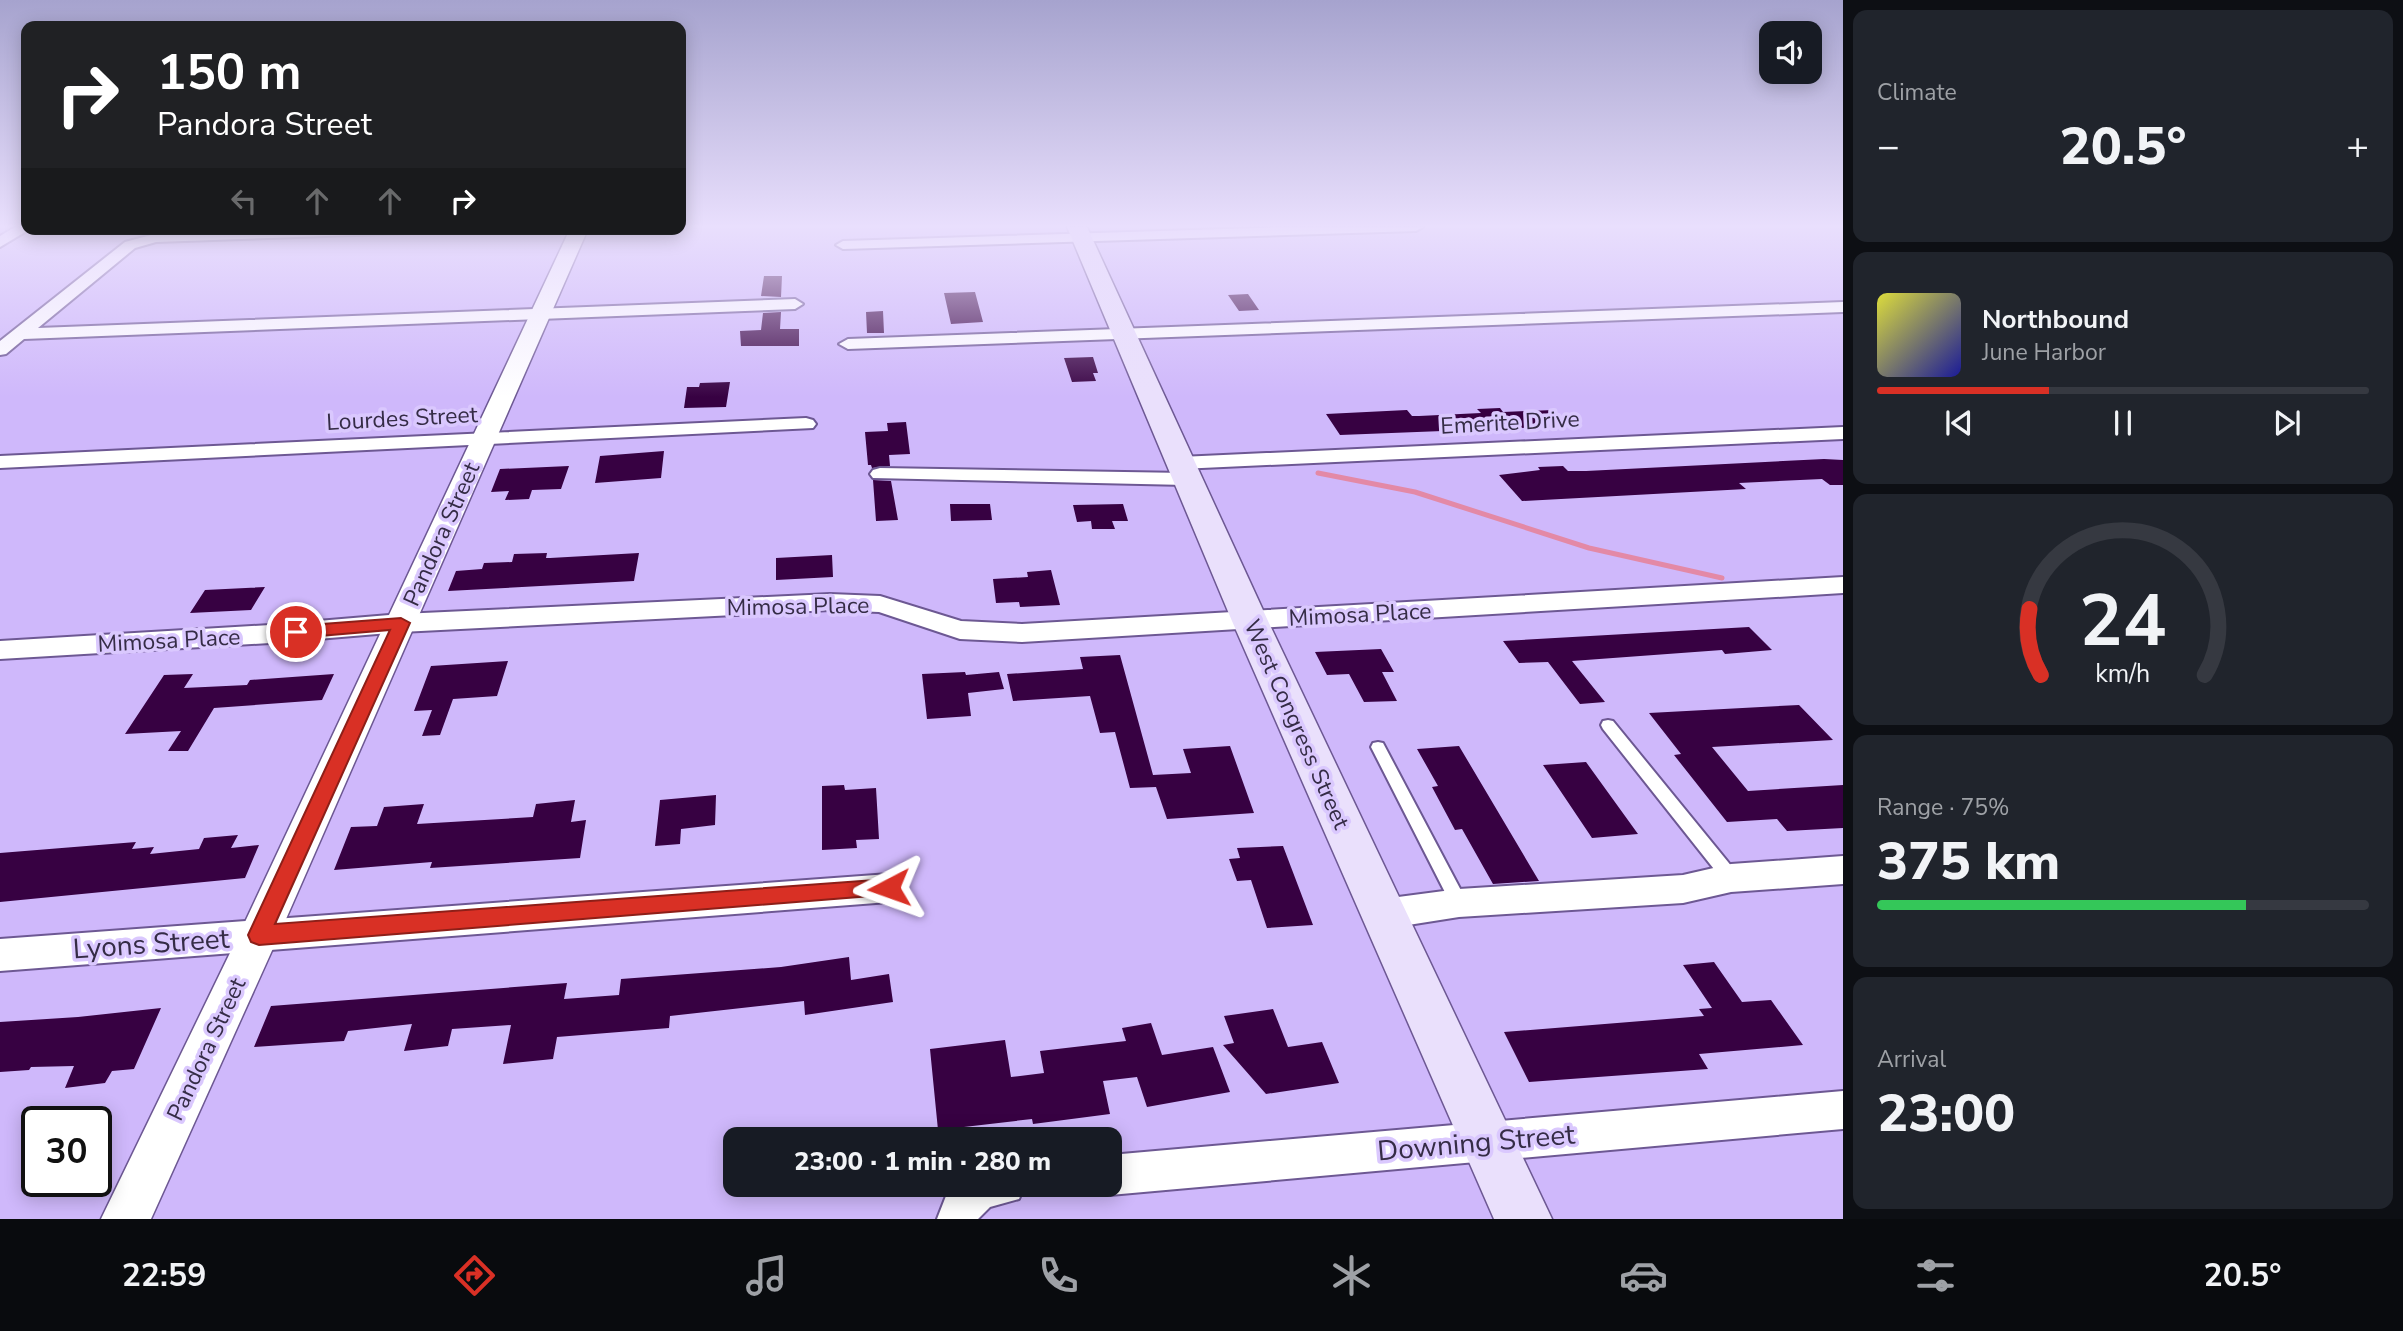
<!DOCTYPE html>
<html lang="en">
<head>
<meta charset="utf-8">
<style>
	:root { --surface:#171b24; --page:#20242c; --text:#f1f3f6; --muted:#9ea1a6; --line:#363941; --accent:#d93025 }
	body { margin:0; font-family:"Nunito Sans",sans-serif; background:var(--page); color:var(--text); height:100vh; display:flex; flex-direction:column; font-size:26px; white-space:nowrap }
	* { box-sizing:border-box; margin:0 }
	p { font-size:23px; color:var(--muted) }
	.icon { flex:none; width:38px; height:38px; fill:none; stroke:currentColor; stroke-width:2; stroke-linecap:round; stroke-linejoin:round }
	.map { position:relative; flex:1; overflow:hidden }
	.panel { display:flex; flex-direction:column; gap:10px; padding:10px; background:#0d0f14; width:560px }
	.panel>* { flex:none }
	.banner { position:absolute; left:21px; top:21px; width:665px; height:214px; border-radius:14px; box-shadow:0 4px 18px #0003; background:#202124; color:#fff; overflow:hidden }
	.controls { position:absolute; left:1759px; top:21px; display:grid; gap:14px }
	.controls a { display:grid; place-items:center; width:63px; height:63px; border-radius:14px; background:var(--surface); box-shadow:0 4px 18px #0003; font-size:35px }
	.speed { position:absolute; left:21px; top:1106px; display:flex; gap:14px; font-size:35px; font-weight:700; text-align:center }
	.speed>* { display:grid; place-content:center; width:91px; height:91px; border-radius:50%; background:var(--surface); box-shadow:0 4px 18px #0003; line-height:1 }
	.speed .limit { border:4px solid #111; border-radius:10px; background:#fff; color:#111 }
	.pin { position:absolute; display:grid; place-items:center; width:60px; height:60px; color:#fff; margin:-30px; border:4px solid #fff; border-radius:50%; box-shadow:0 2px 7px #0007 }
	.me { position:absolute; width:77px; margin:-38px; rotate:266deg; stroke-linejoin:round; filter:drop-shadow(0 0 5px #0008) }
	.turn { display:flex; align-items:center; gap:24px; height:147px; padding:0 21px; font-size:32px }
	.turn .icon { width:91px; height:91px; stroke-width:2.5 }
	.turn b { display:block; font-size:49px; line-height:60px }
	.lanes { display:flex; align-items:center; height:66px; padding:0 21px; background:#0003; justify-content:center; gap:35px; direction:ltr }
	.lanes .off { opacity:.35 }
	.big { font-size:52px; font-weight:800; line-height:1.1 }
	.panel .widget { flex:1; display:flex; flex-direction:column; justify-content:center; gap:10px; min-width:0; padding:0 24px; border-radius:14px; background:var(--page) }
	.panel .dial { align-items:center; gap:0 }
	.dial svg { height:182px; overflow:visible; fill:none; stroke:var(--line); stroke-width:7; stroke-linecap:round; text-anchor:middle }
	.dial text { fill:var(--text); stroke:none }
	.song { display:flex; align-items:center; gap:21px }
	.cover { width:84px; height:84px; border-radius:10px; background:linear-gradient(135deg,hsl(60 70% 55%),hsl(240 70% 35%)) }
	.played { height:7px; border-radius:4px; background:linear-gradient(90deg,var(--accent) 35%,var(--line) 35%) }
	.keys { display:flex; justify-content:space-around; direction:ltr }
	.heat { display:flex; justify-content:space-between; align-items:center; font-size:38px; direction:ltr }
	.charge { height:10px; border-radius:5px; background:linear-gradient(90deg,#34c759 75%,var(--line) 0) }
	.trip { position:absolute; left:723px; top:1127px; width:399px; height:70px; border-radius:14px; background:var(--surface); box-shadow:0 4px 18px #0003; font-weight:800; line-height:70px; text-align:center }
	.menu { display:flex; height:112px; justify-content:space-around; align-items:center; background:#090b0e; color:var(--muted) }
	.menu .icon { width:49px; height:49px }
	.menu .selected { color:var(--accent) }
	.menu b { font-size:32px; color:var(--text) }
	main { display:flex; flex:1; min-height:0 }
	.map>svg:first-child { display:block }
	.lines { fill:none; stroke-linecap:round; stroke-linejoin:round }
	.stream { stroke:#e389a6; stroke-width:5 }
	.building { fill:#370142 }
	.service-casing { stroke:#6d5893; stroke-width:4 }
	.minor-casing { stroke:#6d5893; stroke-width:4 }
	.tertiary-casing { stroke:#6d5893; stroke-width:3 }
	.secondary-casing { stroke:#6d5893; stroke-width:3 }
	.service { fill:#fff; fill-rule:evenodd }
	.minor { fill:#fff; fill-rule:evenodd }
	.tertiary { fill:#fff; fill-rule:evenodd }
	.secondary { fill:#eae0fc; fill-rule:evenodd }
	.route { fill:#d93025; stroke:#8d1f18; stroke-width:2 }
	.labels { text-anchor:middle; stroke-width:7; stroke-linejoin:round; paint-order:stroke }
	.street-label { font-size:23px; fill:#352c46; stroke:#dac8fe }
	.near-street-label { font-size:28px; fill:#352c46; stroke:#dac8fe }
</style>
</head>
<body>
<main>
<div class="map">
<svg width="1843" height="1219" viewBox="0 0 1843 1219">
	<rect width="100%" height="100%" fill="#cfb8fb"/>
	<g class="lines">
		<path class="stream" d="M1318 473 1415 492 1589 548 1722 578"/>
	</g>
	<path class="building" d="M764 276H782L781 297 761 296Z
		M975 292 983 322 951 324 944 293Z
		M1248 294 1259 310 1239 311 1228 295Z
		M883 311 884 333H867L866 312Z
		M781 312 780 329H799V346H741L740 331 761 330 763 313Z
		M1093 357 1098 373H1093L1096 381 1072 382 1064 358Z
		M730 382 726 407 684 408 687 387H699L700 383Z
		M1500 408 1503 412 1553 410 1570 426 1340 435 1326 414 1407 410 1412 416H1419L1481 413 1477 409Z
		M906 422 910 454 889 455 890 466 872 468 871 465H868L865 432 888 431 887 423Z
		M664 451 661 478 595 483 600 456Z
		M1824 459 1843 460V485H1830L1822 479 1739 483 1746 489 1522 501 1499 475 1540 470 1538 467 1563 466 1568 471H1586Z
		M569 466 561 489 532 490 529 499 505 500 509 491 491 492 500 469Z
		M873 480 891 481 898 520 876 521Z
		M950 504H990L992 520 951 521Z
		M1123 504 1128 521H1112L1115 529H1092L1091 521 1077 522 1073 505Z
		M547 553 546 558H550L639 553 634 581 448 591 456 571 482 569 484 563 512 562 514 554Z
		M832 555 833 577 776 580V558Z
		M1051 570 1060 605 1020 607 1019 602 996 603 993 579 1028 577 1027 572Z
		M265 587 251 610 190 613 205 590Z
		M1749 627 1772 650 1725 654 1722 650 1572 661 1605 702 1580 704 1548 662 1519 663 1503 641Z
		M1381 649 1394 672H1382L1397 701 1364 702 1349 674 1327 675 1315 652Z
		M1120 655 1153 775 1191 773 1183 749 1230 746 1254 813 1167 819 1156 787 1130 788 1115 732 1100 733 1090 696 1013 701 1007 674 1083 669 1080 657Z
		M508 661 497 696 453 699 440 735 422 736 432 710 414 711 431 666Z
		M965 672 966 675 999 672 1004 689 968 693 971 716 927 719 922 674Z
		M193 674 184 688 247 685 250 680 334 674 322 700 214 708 188 751H168L181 731 125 734 164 675Z
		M1799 705 1833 740 1712 747 1748 791 1843 785V828L1787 831 1777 819 1727 822 1674 755 1681 754 1649 713Z
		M1459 746 1539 881 1493 884 1462 829 1455 830 1432 787 1438 786 1417 749Z
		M1586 762 1638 834 1592 838 1543 765Z
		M844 785 845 790 876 788 879 839 856 840 857 848 822 850V786Z
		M716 795 715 825 681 829 680 844 655 846 660 800Z
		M575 800 571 822 586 820 580 858 430 868 432 862 334 870 351 827 377 826 384 807 424 804 417 824 533 817 536 804Z
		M238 835 231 848 259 845 245 878 0 902V853L136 842 132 849 154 847 150 854 199 849 204 838Z
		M1283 846 1313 925 1267 928 1251 880 1237 881 1229 859 1240 858 1237 848Z
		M849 957 851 980 889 974 893 1002 805 1015 804 1001 670 1016 669 1028 557 1037 553 1059 503 1064 511 1025 452 1029 448 1046 404 1051 412 1024 348 1031 344 1041 254 1047 271 1006 567 983 564 999 619 995 621 979 781 967Z
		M1714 962 1742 1002 1771 1000 1803 1045 1699 1054 1708 1069 1529 1082 1504 1032 1704 1016 1699 1009 1712 1008 1683 965Z
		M161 1008 134 1069 112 1071 105 1083 65 1088 74 1066 31 1067 29 1070 0 1072V1022L78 1017Z
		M1273 1009 1288 1047 1322 1042 1339 1083 1266 1094 1223 1045 1234 1043 1224 1016Z
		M1151 1023 1162 1055 1213 1047 1230 1092 1147 1107 1137 1077 1103 1081 1110 1114 1033 1124 1032 1119 938 1130 930 1049 1005 1040 1011 1077 1044 1073 1040 1051 1126 1041 1122 1028Z"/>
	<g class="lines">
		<g class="service-casing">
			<path id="service" d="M1608 720 1613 721 1737 873 1739 878 1737 883 1731 885 1725 883 1603 729 1601 725 1603 721Z
				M1378 742 1383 743 1465 898 1467 903 1465 908 1459 910 1453 908 1371 747 1373 743Z"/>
		</g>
		<g class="minor-casing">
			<path id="minor" d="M15 227 30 229 0 247V236Z
				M1285 227H1423L1416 231 843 249 836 245 843 241Z
				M279 229H418L411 233 156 242 135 248 38 328 795 299 803 304 795 309 24 339 6 354 0 355V341L125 242 155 234Z
				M1843 302V312L848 349 839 344 848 339Z
				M806 418 813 420 816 424 813 428 0 468V456Z
				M1843 427V439L1180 469 1173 467 1170 463 1173 459 1180 457Z
				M880 468 1186 473 1193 475 1197 479 1193 483 1186 485 873 478 870 474 873 470Z
				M1843 577V593L1022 642 960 639 879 612 830 610 401 632 270 643 0 659V641L270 625 401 614 830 594 880 596 961 621 1022 624Z
				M1843 856V884L1731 892 1683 903 1459 917 1383 929 1372 924 1367 914 1372 904 1383 899 1459 889 1683 875 1731 864Z
				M889 874 900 878 905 888 900 898 889 902 0 971V939Z
				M1843 1091V1129L1110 1195 1096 1189 1094 1185H1110V1155Z
				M955 1185H1025L1019 1199 990 1207 978 1219H937L946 1196Z"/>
		</g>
		<g class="tertiary-casing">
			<path id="tertiary" d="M570 229H588L279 935 151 1219H101L245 922Z"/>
		</g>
		<g class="secondary-casing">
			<path id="secondary" d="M1067 227H1087L1268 621 1552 1219H1494L1232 621Z"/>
		</g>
		<use href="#service" class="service"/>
		<use href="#minor" class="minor"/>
		<use href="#tertiary" class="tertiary"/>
		<use href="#secondary" class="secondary"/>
	</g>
	<linearGradient id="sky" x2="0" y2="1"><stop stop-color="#a6a3ce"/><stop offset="0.57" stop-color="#e9dffd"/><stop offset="1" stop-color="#e9dffd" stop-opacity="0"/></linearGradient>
	<rect width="1843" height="397" fill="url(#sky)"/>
	<path class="route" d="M401 618 410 623 275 924 889 879 896 881 899 888 896 894 259 945 251 942 248 935 390 630 296 638 288 632 296 626Z"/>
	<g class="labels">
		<g class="street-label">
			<text transform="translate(402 418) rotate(-3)" y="8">Lourdes Street</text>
			<text transform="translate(1510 422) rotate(-3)" y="8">Emerite Drive</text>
			<text transform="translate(441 534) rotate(-66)" y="8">Pandora Street</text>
			<text transform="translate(798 606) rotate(-1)" y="8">Mimosa Place</text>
			<text transform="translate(1360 614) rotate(-3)" y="8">Mimosa Place</text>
			<text transform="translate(169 640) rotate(-3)" y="8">Mimosa Place</text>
			<text transform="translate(1297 724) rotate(66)" y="8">West Congress Street</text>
			<text transform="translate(206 1049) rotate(-65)" y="8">Pandora Street</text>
		</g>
		<g class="near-street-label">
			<text transform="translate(151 943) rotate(-4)" y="10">Lyons Street</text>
			<text transform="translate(1476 1142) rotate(-5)" y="10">Downing Street</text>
		</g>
	</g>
</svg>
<div class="controls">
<a><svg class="icon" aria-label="sound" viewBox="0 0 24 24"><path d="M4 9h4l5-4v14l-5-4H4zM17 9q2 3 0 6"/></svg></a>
</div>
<div class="speed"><div class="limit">30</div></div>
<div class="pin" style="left:296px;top:632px;background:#d93025"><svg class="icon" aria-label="arrive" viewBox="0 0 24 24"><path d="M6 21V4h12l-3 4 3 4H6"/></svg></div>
<svg class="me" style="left:889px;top:888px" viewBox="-20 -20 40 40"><path d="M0-17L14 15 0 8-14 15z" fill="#d93025" stroke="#fff" stroke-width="4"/></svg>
<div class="trip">23:00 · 1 min · 280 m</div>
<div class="banner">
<div class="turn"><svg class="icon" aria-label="right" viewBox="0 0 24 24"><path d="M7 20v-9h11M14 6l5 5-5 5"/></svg><div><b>150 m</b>Pandora Street</div></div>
<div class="lanes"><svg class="icon off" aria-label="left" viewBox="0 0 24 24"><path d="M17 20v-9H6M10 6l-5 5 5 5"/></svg><svg class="icon off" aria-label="ahead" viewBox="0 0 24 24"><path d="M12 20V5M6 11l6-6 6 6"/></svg><svg class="icon off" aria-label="ahead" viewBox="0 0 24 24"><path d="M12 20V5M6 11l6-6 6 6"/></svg><svg class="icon" aria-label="right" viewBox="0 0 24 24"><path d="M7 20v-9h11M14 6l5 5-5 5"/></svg></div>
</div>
</div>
<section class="panel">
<div class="widget"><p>Climate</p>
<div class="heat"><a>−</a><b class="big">20.5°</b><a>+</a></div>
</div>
<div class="widget">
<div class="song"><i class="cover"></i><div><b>Northbound</b><p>June Harbor</p></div></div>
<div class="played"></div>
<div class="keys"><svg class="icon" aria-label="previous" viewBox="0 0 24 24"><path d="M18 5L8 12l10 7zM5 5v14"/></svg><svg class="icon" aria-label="pause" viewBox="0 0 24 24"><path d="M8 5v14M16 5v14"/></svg><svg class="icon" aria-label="next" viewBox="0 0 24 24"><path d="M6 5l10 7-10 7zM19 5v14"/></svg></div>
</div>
<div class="widget dial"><svg viewBox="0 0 100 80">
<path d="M14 69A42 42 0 1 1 86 69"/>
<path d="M14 69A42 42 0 0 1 9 40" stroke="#d93025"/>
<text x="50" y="56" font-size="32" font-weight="700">24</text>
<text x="50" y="72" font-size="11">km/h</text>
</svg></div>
<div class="widget"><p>Range · 75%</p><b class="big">375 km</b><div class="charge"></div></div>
<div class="widget"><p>Arrival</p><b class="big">23:00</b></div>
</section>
</main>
<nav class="menu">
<b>22:59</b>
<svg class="icon selected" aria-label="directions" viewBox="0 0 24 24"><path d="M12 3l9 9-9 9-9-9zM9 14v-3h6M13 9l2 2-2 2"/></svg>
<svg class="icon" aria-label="music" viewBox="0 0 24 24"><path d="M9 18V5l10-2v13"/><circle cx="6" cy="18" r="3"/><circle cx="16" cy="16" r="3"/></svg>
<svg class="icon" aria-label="phone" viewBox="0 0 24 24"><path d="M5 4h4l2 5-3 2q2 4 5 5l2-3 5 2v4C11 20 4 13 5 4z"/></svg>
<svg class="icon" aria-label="climate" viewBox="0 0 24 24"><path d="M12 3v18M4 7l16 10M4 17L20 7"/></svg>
<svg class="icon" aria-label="car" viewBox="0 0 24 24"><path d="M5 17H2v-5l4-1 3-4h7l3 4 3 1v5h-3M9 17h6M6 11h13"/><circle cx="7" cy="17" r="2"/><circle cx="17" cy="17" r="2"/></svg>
<svg class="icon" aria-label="filters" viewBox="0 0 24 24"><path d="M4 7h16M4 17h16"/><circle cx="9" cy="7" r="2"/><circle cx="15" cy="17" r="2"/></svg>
<b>20.5°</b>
</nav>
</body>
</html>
